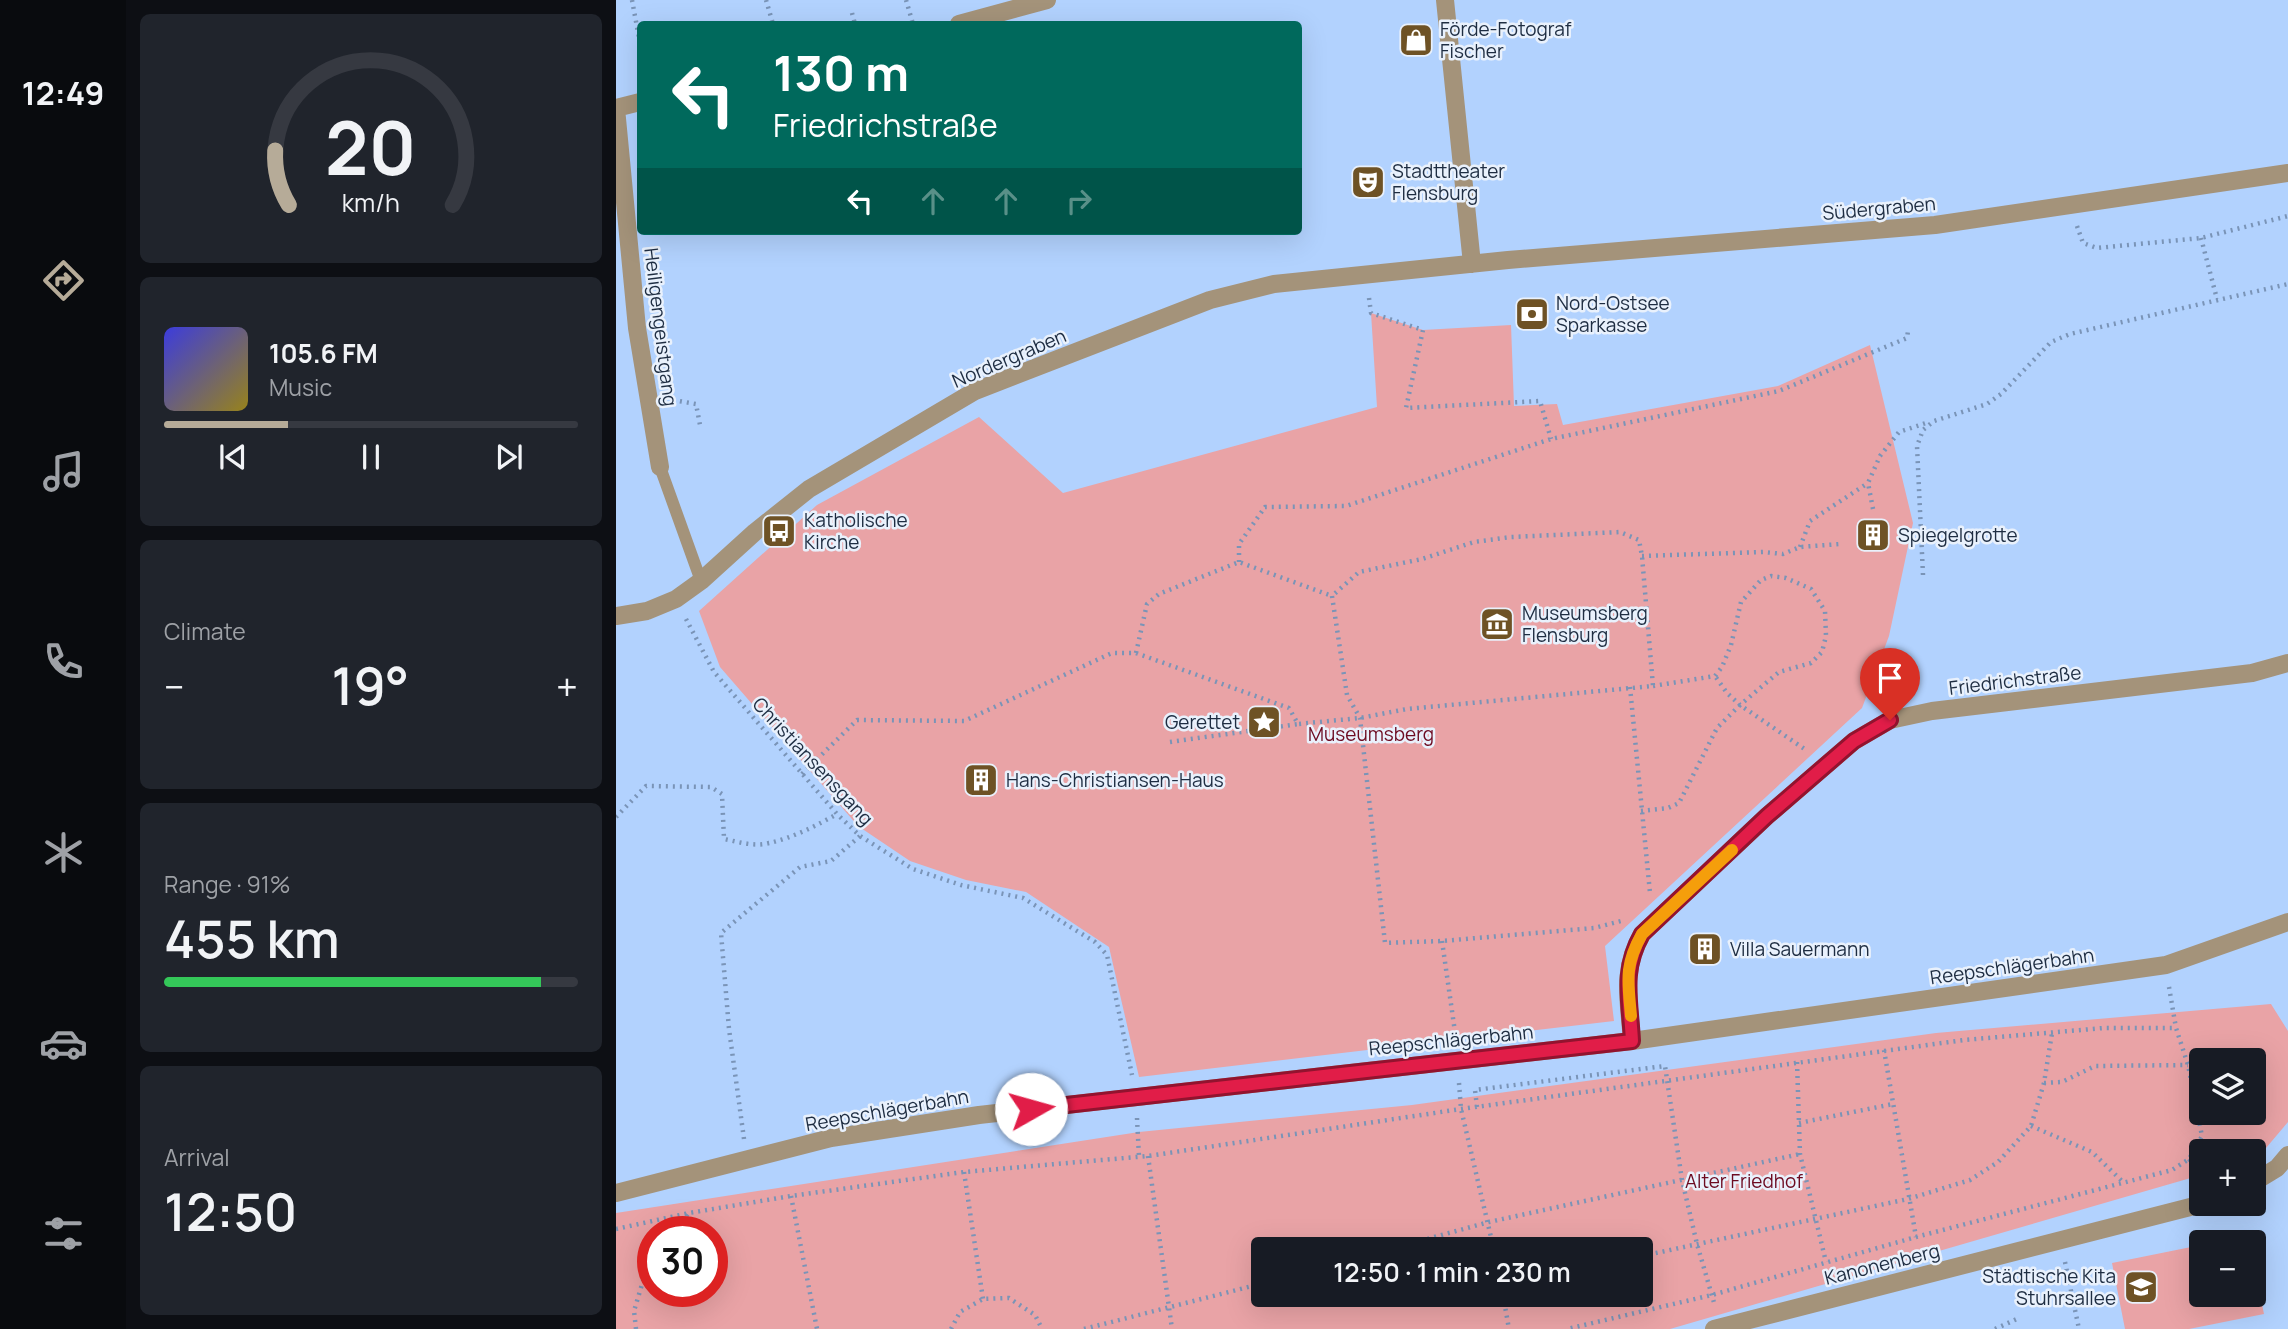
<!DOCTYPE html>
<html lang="en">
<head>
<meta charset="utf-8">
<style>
	:root { --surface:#171b24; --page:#20242c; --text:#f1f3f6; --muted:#9ea1a6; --line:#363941; --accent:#b6ab98 }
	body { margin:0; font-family:Manrope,sans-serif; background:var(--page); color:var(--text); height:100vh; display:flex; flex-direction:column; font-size:26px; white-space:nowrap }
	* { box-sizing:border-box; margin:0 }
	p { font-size:23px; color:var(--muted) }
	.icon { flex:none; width:38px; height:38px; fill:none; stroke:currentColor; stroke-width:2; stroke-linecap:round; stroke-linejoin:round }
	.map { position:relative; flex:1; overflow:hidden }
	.drawer { display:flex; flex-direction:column; gap:14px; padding:14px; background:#0d0f14; width:490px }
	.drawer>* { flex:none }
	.banner { position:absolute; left:21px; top:21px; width:665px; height:214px; border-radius:7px; box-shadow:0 7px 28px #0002; background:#00695c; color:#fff; overflow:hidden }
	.tools { position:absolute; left:1573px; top:1048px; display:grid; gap:14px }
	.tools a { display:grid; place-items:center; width:77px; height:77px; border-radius:7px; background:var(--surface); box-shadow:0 7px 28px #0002; font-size:35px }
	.speed { position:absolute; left:21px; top:1216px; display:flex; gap:14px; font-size:35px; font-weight:700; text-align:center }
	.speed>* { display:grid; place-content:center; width:91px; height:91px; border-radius:50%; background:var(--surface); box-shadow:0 7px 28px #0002; line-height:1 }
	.speed .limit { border:10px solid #d22; background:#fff; color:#111 }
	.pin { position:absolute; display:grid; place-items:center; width:60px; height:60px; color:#fff; margin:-72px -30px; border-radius:50% 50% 50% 0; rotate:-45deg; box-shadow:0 0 7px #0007 }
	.pin .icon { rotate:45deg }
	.me { position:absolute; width:77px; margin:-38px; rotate:83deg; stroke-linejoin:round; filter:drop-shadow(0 0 5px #0008) }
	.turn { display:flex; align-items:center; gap:24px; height:147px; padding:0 21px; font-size:32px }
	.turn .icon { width:91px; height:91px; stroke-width:2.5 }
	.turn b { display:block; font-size:49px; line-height:60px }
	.lanes { display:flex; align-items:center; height:66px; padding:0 21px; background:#0003; justify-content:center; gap:35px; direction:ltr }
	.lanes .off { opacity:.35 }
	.big { font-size:52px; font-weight:600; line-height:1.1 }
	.drawer .card { flex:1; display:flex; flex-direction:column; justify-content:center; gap:10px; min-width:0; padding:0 24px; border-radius:10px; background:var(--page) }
	.drawer .dial { align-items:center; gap:0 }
	.dial svg { height:182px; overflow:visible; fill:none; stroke:var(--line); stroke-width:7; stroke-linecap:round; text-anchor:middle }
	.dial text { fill:var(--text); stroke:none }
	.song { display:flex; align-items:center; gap:21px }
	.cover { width:84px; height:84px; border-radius:10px; background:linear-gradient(135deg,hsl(240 70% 55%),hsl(50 70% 35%)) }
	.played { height:7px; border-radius:4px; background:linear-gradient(90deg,var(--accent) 30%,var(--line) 30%) }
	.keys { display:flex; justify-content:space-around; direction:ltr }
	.heat { display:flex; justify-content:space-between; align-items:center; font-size:38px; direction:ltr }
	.charge { height:10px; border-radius:5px; background:linear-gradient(90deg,#34c759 91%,var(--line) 0) }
	.trip { position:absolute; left:635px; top:1237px; width:402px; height:70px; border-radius:7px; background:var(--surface); box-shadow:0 7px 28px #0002; font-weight:600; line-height:70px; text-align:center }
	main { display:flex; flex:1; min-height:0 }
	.tabs { display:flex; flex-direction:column; width:126px; justify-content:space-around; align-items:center; background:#090b0e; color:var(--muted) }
	.tabs .icon { width:49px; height:49px }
	.tabs .active { color:var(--accent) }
	.tabs b { font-size:32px; color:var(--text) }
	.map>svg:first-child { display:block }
	.green { fill:#e9a3a6; fill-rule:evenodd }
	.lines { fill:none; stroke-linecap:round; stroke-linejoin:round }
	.path { stroke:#7a94b7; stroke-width:4.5; stroke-dasharray:2 5; stroke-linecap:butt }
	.service { stroke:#a4937a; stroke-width:12 }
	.pedestrian { stroke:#a4937a; stroke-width:18 }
	.minor { stroke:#a4937a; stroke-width:18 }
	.route-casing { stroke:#92132f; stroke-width:18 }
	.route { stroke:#e11d48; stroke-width:12 }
	.slow { stroke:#f59e0b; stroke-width:12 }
	.labels { text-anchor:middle; stroke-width:5; stroke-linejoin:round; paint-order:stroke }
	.poi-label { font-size:19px; fill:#1e2d42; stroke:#e9f1fc; text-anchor:start }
	.street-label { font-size:19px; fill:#1e2d42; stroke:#e9f1fc }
	.park-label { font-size:19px; fill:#6d0b21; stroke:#e9f1fc }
</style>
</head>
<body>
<main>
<nav class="tabs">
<b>12:49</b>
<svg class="icon active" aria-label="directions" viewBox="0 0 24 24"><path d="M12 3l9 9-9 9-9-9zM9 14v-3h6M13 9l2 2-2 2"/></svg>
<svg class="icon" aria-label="music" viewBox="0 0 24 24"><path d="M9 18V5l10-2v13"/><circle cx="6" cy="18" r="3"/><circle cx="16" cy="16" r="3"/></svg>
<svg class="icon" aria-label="phone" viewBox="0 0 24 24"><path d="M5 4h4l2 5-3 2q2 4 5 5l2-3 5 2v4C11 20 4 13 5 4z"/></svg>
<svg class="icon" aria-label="climate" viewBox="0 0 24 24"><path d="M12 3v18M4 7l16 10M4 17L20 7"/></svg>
<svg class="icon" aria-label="car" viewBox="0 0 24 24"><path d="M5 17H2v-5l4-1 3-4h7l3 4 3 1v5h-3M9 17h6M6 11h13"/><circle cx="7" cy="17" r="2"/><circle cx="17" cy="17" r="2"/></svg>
<svg class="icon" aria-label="filters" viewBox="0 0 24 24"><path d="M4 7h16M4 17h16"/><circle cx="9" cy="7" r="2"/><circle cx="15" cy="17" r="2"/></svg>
</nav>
<section class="drawer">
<div class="card dial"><svg viewBox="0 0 100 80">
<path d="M14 69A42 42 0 1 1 86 69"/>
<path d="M14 69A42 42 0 0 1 8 45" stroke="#b6ab98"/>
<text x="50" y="56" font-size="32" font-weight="700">20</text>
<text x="50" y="72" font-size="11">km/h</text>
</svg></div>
<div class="card">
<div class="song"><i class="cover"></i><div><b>105.6 FM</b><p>Music</p></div></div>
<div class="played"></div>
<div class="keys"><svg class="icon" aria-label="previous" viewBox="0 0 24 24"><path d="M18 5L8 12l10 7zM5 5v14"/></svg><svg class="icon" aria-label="pause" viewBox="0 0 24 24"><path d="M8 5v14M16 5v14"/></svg><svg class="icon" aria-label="next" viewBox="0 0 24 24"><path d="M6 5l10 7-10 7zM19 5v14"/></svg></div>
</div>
<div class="card"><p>Climate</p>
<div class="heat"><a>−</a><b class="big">19°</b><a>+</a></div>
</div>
<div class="card"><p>Range · 91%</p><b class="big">455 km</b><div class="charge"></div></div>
<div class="card"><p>Arrival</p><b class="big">12:50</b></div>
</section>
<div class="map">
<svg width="1672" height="1329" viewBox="0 0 1672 1329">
	<rect width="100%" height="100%" fill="#b2d2fe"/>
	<path class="green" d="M755 313 807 330 895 325 898 406 941 404 947 425 1162 386 1254 345 1297 523 1273 636 1246 708 989 946 998 1021 523 1077 493 947 410 892 350 880 294 861 242 826 104 667 83 611 201 505 363 417 447 493 761 407Z
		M1655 1004 1672 1031V1122L1650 1148 1638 1154V1152H1586L1585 1175 1054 1329H0V1213L523 1132 796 1105 1320 1033ZM1586 1060H1638V1113H1586ZM37 1232H96V1292H37ZM648 1250H1026V1295H648Z
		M1585 1245 1586 1295H1638V1265L1648 1314 1573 1329H1509L1496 1263Z"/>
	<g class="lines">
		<path class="path" d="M16 0 24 43
			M150 0 157 24
			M290 0 297 24
			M236 13 239 24
			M1461 226 1467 243 1481 248 1585 238 1672 216
			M1585 238 1601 299
			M753 298 755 313 807 330 790 408 924 401 935 439
			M57 400 80 404 84 425
			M1257 509 1252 483 1264 456 1283 432 1313 422
			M1184 547 1194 521 1252 483
			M1026 556 1148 552 1167 554 1184 547 1224 544
			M623 562V544L649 507 730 506 935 439 1163 391 1291 338 1292 331
			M1307 575 1301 446 1307 430 1318 421 1371 404 1385 394 1435 342 1454 334 1672 284
			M716 596 731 695 744 718 769 943 826 941 978 928 1005 921
			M70 619 98 672 221 814 244 836 297 869 345 885 407 898 479 942 491 955 516 1075
			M520 653 531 604 543 594 623 562 716 596
			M1037 686 1099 676 1106 667 1115 645 1125 602 1145 580 1155 576 1170 578 1195 589 1209 611 1210 636 1206 652 1195 663 1163 672 1124 705 1111 693 1099 676
			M1014 687 1034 893
			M554 742 682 724
			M186 774 241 720 348 721 496 653H520L673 708 682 724 744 718 791 709 1037 686 1026 556 1023 540 1004 532 895 537 858 542 806 559 743 572 716 596
			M1025 811 1052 808 1063 803 1101 728 1124 705 1190 750
			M0 817 30 786 95 787 106 794 108 839C123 842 138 847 153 843 176 838 200 826 221 814
			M826 941 840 1039
			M1553 987 1560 1028
			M1268 1050 1300 1237
			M1181 1062 1184 1154 1210 1262
			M843 1083 845 1109 878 1250
			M1428 1083 1446 1082 1479 1066 1572 1065
			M861 1107 859 1090 1049 1066 1066 1180 1081 1244 1099 1306
			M521 1118 523 1157
			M1183 1123 1277 1104
			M1415 1126 1476 1152 1507 1182
			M128 1139 113 1029 105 933 184 867 215 861 244 836
			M532 1156 556 1329
			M1573 1159 1586 1178
			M348 1172 367 1299
			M175 1196 201 1329
			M0 1229 73 1213 175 1196 348 1172 532 1156 845 1109 1348 1040 1488 1028H1560L1572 1065 1586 1136 1573 1159 1556 1170 1300 1237 1096 1295 951 1329
			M57 1232 72 1214
			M771 1250 873 1222 1184 1154
			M1026 1256 1292 1199 1354 1180 1382 1162 1415 1126 1428 1083 1436 1033
			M1449 1262 1463 1329
			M887 1295 893 1329
			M20 1329 18 1311 33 1261 37 1257
			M335 1329 344 1312 367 1299 393 1298 419 1315 426 1329
			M468 1329 648 1283
			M1379 1329 1403 1318"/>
		<path class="service" d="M44 467 85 581"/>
		<path class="pedestrian" d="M343 24 431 0
			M24 102 0 108 21 328 44 467"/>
		<path class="minor" d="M829 0 856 264
			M0 616 31 611 60 599 85 581 139 532 193 489 359 391 594 300 658 284 892 260 1319 225 1672 173
			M1016 1041C1013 1000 1005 971 1026 934L1151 816 1238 741 1274 720 1316 711 1636 673 1672 663
			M1638 1182 1661 1168 1672 1155
			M0 1193 215 1138 363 1115 1016 1041 1550 965 1672 922
			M1098 1329 1586 1204"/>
	</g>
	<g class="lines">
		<g class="route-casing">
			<path id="route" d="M415 1109 1016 1041C1014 1000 1005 971 1026 934L1151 816 1238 741 1274 720"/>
		</g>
		<use href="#route" class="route"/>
		<path class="slow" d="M1015 1016C1012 981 1008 966 1026 934L1116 850"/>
	</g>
	<defs>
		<g id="shop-square" transform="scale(1.75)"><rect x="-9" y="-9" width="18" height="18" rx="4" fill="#6e5225" stroke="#e9f1fc"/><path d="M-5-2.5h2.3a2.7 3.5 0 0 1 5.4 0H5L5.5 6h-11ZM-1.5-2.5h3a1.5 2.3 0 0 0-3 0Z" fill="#fff"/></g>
		<g id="theatre-square" transform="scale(1.75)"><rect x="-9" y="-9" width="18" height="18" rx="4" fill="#6e5225" stroke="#e9f1fc"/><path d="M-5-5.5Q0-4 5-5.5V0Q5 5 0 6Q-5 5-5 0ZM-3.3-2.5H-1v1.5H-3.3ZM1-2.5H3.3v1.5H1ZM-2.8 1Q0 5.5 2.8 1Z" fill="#fff"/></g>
		<g id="bank-square" transform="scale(1.75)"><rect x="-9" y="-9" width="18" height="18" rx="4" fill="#6e5225" stroke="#e9f1fc"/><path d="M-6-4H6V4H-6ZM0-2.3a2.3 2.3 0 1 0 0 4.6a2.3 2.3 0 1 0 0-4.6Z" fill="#fff"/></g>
		<g id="bus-square" transform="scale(1.75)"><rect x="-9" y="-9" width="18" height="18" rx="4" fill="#6e5225" stroke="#e9f1fc"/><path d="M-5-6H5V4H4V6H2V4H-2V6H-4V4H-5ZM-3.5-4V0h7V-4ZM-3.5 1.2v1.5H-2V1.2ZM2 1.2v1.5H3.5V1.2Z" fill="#fff"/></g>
		<g id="building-square" transform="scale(1.75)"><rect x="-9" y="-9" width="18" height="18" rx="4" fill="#6e5225" stroke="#e9f1fc"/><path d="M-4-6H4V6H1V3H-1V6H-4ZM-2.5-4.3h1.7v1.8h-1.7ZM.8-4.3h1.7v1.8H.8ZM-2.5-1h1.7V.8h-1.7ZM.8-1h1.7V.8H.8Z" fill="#fff"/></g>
		<g id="museum-square" transform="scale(1.75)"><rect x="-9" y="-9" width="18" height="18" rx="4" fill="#6e5225" stroke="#e9f1fc"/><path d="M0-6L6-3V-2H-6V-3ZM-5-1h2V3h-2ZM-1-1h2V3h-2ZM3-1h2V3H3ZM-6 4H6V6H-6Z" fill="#fff"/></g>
		<g id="sight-square" transform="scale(1.75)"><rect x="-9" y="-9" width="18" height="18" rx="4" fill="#6e5225" stroke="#e9f1fc"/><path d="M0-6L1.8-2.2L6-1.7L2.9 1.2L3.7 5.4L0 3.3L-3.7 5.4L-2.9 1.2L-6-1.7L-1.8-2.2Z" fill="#fff"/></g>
		<g id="school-square" transform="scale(1.75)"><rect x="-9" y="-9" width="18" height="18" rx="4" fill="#6e5225" stroke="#e9f1fc"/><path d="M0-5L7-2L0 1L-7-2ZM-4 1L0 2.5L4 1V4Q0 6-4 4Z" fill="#fff"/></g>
	</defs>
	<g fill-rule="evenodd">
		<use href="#shop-square" x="800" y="40"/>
		<use href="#theatre-square" x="752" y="182"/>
		<use href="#bank-square" x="916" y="314"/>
		<use href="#bus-square" x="163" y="531"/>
		<use href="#building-square" x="1257" y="535"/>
		<use href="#museum-square" x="881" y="624"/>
		<use href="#sight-square" x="648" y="722"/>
		<use href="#building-square" x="365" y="780"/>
		<use href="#building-square" x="1089" y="949"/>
		<use href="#school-square" x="1525" y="1287"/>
	</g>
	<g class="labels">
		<g class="poi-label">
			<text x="824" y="36">Förde-Fotograf<tspan x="824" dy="22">Fischer</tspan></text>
			<text x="776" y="178">Stadttheater<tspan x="776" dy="22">Flensburg</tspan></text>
			<text x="940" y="310">Nord-Ostsee<tspan x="940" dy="22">Sparkasse</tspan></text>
			<text x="188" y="527">Katholische<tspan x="188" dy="22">Kirche</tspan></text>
			<text x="1282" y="542">Spiegelgrotte</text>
			<text x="906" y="620">Museumsberg<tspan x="906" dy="22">Flensburg</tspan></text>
			<text x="624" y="729" text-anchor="end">Gerettet</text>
			<text x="390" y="787">Hans-Christiansen-Haus</text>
			<text x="1114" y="956">Villa Sauermann</text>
			<text x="1500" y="1283" text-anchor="end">Städtische Kita<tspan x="1500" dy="22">Stuhrsallee</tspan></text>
		</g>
		<g class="street-label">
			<text transform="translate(1263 208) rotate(-5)" y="7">Südergraben</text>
			<text transform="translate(45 327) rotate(83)" y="7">Heiligengeistgang</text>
			<text transform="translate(393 358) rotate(-23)" y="7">Nordergraben</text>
			<text transform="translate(1399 680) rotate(-7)" y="7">Friedrichstraße</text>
			<text transform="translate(197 761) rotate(47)" y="7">Christiansensgang</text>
			<text transform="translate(1396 966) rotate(-8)" y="7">Reepschlägerbahn</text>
			<text transform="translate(835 1040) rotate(-6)" y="7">Reepschlägerbahn</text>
			<text transform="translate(271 1110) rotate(-10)" y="7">Reepschlägerbahn</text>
			<text transform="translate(1266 1264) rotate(-14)" y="7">Kanonenberg</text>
		</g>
		<g class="park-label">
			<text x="755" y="741">Museumsberg</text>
			<text x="1128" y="1188">Alter Friedhof</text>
		</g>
	</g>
</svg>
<div class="tools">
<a><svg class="icon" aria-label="layers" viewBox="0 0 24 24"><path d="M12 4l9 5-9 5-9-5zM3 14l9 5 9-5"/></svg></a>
<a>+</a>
<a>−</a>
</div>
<div class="speed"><div class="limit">30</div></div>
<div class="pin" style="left:1274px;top:720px;background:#d93025"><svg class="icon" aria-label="arrive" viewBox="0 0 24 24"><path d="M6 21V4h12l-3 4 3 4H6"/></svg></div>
<svg class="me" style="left:415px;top:1109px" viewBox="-20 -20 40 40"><circle r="19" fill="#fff"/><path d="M0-13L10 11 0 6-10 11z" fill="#e11d48"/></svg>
<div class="trip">12:50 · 1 min · 230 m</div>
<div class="banner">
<div class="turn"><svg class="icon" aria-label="left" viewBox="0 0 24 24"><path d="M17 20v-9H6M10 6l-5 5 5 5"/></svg><div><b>130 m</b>Friedrichstraße</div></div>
<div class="lanes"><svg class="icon" aria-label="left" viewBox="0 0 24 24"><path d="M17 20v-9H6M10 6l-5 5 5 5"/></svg><svg class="icon off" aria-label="ahead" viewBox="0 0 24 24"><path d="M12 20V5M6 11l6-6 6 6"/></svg><svg class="icon off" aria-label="ahead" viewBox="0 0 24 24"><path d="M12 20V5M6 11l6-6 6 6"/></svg><svg class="icon off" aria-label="right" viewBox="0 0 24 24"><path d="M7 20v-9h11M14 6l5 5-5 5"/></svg></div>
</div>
</div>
</main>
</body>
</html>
